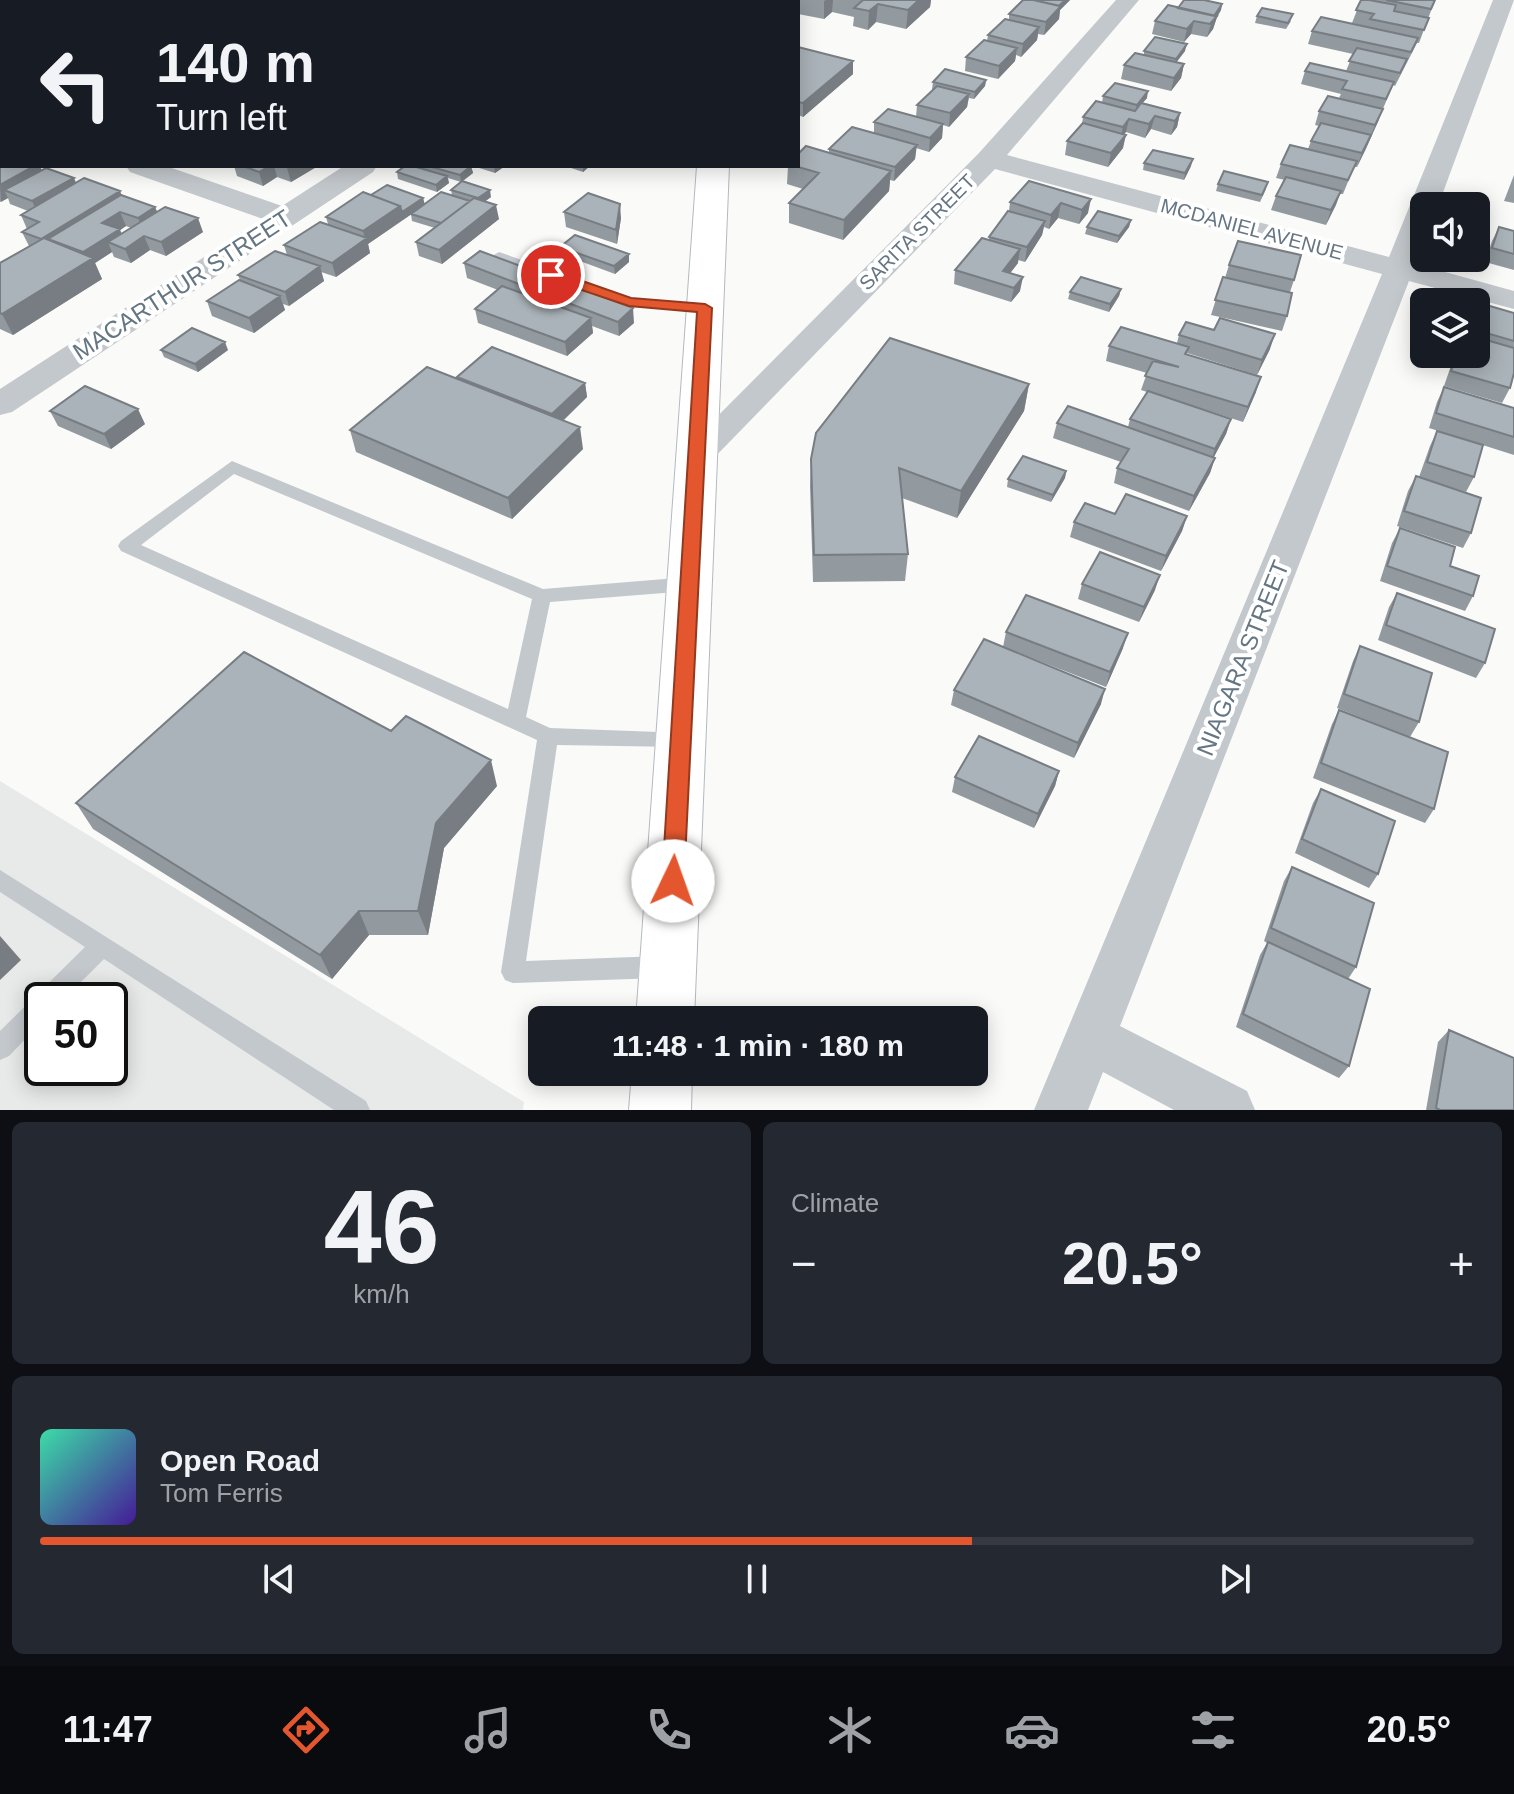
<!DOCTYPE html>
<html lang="en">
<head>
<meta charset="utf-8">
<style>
	:root { --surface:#171b24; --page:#242831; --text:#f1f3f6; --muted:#9ea1a6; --line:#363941; --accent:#e4572e }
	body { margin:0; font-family:Arial,sans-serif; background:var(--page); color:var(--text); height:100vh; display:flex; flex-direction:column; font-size:30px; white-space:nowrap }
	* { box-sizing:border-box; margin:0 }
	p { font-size:26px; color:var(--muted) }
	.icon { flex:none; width:44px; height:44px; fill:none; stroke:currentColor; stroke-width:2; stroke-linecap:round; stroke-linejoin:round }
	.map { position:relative; height:1110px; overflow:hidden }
	.details { display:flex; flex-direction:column; gap:12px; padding:12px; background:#0d0f14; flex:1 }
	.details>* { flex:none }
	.top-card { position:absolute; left:0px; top:0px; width:800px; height:168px; box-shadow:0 4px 20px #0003; background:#171b24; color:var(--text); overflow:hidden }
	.fabs { position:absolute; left:1410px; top:192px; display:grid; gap:16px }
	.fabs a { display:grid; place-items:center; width:80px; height:80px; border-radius:12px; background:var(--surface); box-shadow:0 4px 20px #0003; font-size:40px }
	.speed { position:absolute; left:24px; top:982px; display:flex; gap:16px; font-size:40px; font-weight:700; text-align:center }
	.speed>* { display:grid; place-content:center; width:104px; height:104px; border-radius:50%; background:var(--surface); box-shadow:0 4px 20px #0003; line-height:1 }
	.speed .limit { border:4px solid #111; border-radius:12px; background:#fff; color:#111 }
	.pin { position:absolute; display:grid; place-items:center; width:68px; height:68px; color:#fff; margin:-34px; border:4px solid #fff; border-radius:50%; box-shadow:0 2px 8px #0007 }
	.me { position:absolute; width:88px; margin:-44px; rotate:3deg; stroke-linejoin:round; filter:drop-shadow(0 0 6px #0008) }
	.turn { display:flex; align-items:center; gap:28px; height:168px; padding:0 24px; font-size:36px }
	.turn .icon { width:104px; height:104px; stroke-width:2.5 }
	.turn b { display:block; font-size:56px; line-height:68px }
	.big { font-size:60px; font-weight:600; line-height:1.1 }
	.details .tile { flex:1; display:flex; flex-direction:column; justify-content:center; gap:12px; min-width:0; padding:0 28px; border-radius:12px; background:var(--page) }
	.details .dial { align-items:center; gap:0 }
	.dial b { font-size:104px; line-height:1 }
	.song { display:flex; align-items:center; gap:24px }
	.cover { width:96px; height:96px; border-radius:12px; background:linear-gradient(135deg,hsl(160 70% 55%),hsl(260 70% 35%)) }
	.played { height:8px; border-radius:4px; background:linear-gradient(90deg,var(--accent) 65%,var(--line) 65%) }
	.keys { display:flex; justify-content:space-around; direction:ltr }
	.heat { display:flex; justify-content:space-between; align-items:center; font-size:44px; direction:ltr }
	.details .tiles { flex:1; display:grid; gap:12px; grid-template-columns:1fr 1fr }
	.tile:last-child { grid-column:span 2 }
	.trip { position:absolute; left:528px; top:1006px; width:460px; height:80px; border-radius:12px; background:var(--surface); box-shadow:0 4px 20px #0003; font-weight:600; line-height:80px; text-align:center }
	.menu { display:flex; height:128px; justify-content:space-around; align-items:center; background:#090b0e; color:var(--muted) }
	.menu .icon { width:56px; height:56px }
	.menu .active { color:var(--accent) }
	.menu b { font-size:36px; color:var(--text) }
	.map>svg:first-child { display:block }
	.built { fill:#e8e9e9; fill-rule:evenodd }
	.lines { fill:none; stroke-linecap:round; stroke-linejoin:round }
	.secondary-casing { stroke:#b3babf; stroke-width:2 }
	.lane { fill:#c3c8cc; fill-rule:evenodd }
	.street { fill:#c3c8cc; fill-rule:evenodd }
	.secondary { fill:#fff; fill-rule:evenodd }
	.wall { fill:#929a9f; fill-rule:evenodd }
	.shaded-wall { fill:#777d82 }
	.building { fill:#aab3b9; stroke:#777d82; stroke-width:2 }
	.route { fill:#e4572e; stroke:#94391e; stroke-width:2 }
	.labels { text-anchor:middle; stroke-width:8; stroke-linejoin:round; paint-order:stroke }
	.far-street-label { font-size:20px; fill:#657683; stroke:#fff }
	.street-label { font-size:24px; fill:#657683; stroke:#fff }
</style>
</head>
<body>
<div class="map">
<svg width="1514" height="1110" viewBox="0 0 1514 1110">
	<rect width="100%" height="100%" fill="#fafaf8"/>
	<path class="built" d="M0 781 524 1102 523 1110H0ZM42 1000H110V1068H42Z"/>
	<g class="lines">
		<g class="secondary-casing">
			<path id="secondary" d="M709 0H735V2H709Z
				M697 166H729L694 1020H636Z
				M632 1072H692L691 1110H629Z"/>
		</g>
		<path class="lane" d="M499 252 631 298 705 304 712 308 705 312 624 305 494 259 492 256Z
			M232 461 543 589 689 577 695 579 698 584 695 589 689 591 550 602 526 717 550 728 686 733 689 739 686 745 679 747 557 745 526 961 661 956 669 959 673 967 669 975 661 978 513 983 505 980 501 972 537 740 121 551 118 546 121 541ZM234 474 532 599 508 709 141 545Z
			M0 870 366 1101 370 1110H334L104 959 63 1000H42V1022L9 1056 0 1060V1031L85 947 0 892Z"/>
		<path class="street" d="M177 0H205L206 2H178Z
			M679 0H708L709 2H680Z
			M1116 0H1139L1007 155 1389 257 1493 0H1514L1438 206H1424V243L1416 264 1514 291V309L1409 281 1120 1026 1247 1091 1255 1110H1174L1103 1072 1088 1110H1034L1382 274 995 169 708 464 696 468 684 464 678 456 979 153Z
			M0 109H2V125H0Z
			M126 166H166L282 206 344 166H377L373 172 12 412 0 415V389L263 219 130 172Z"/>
		<use href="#secondary" class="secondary"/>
	</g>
	<path class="wall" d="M0 0H93L118 2H2V11H0Z
		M302 0H359L355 2H303Z
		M795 0H931L930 7 906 29 876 22 868 30 853 26 854 17 832 12 824 19 798 14V2H795Z
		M1023 0H1070L1060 10 1059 19 1044 35 1038 34 1037 40 1021 57 1016 55 1015 61 998 79 965 71 966 57 987 41 988 35 1009 20V14Z
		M1361 0H1435L1419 43H1417L1395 86 1393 85 1366 149 1357 167H1354L1343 194H1340L1326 225 1271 210 1276 196 1285 180 1276 178 1281 164 1308 149 1311 141 1319 126 1315 125 1319 111 1339 98 1341 94 1301 84 1305 71H1346L1353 54 1308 44 1312 31 1368 27 1352 23Z
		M1222 4 1221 10 1217 17 1213 29 1207 37 1191 34 1184 42 1152 34 1155 21 1178 8Z
		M1257 16 1291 21 1286 29 1255 23Z
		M798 47 853 74 803 117 798 115Z
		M1144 51H1185L1176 63 1184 64 1181 78 1171 91 1121 79 1124 65 1144 55Z
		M986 80 985 86 974 99 969 98 967 107 949 127 943 125 942 138 929 152 916 148 915 159 894 181 890 180 889 191 843 240 789 223V203L803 189 787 184 788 166H798L829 153V149L874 133V122L916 117 917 105 933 89H932L933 82Z
		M1103 96 1147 98 1142 103 1180 113 1177 127 1171 135 1151 129 1145 138 1126 132 1124 134 1123 148 1108 167 1065 155 1067 141 1082 125 1083 117 1102 103Z
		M1144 163 1191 166 1184 180 1143 170Z
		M0 164 40 166 41 170 76 183 122 196 155 207 157 212 203 232 166 256 150 250 131 263 114 257 112 252 95 263 102 279 13 335 0 329V263L29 246 22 232 27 229 21 215 28 211 10 204 8 198 0 202ZM126 226 131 228 122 234 120 230Z
		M234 166H318L291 182 277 177 263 186 237 176Z
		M419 166H471L473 173 463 181 491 197 485 201 499 219 442 264 419 256 416 242 435 228 412 221 411 214 368 244 370 253 336 277 321 272 324 281 289 306 283 304 285 310 254 333 212 316 207 301 240 280 238 275 287 255 284 245 328 224 326 217 371 195 423 198 424 204 452 195 451 190 461 182 448 178 449 183 437 192 398 179 397 172 420 168Z
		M473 166H505L495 173Z
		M565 166H590L583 172Z
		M1514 175V203L1504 201Z
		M1029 181 1088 213 1079 224 1058 218 1049 229 1044 227 1042 235 1025 262 1018 260V263L1010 273 1020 291 1011 302 954 284 955 270 989 240V237L1009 211 1010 202Z
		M1218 184 1266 189 1260 202 1216 191Z
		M564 212 621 218 617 244 566 227Z
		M1131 220 1129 227 1117 243 1085 234 1087 227Z
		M1499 227 1514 231V270L1485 262 1492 241Z
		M560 247 629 254V262L615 274 561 254Z
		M464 263 634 323 619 336 592 326 593 333 567 356 478 323 475 309 498 290 467 278Z
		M1229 265 1294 280 1290 292 1287 316 1282 331 1211 315 1223 277 1225 278Z
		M1121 289 1119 296 1109 312 1068 299 1070 292Z
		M1476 302 1514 313V373L1510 388 1502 403 1444 386 1455 354H1476Z
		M1179 335 1270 349 1257 375 1187 353 1186 355 1256 392 1243 422 1187 404 1231 419 1226 434 1214 457 1215 458 1210 473 1189 511 1114 483 1117 468 1121 462 1053 438 1057 423 1128 427 1130 419 1147 392 1141 390 1147 373 1106 361 1109 346 1177 343Z
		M161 350H228L198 372 164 357Z
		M457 377 585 383 587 397 563 421 583 449 512 519 356 452 350 430 458 379Z
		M1029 384 1024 411 957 518 902 498 908 554 905 581 813 582 810 486 811 459Z
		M1444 387 1514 408V455L1429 428 1437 402Z
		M50 411 145 424 111 449 58 426Z
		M1437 431 1474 477 1466 492 1419 477 1430 446Z
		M1066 471 1065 478 1051 502 1007 487 1008 479Z
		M1416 476 1471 533 1463 548 1397 526 1408 491Z
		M1115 514 1187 516 1182 531 1161 571 1070 537 1074 522Z
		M1400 528 1450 566 1473 596 1465 611 1380 581 1392 543Z
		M1082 584 1155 590 1139 622 1078 599Z
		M1397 593 1485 663 1476 678 1378 640 1389 607Z
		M1006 632 1123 648 1106 687 1003 647Z
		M1360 646 1419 722 1410 737 1337 708 1353 661Z
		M954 690 1101 704 1074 758 951 705Z
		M1339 710 1434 809 1425 823 1313 778 1332 724Z
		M1059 771 1055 786 1034 828 952 792 955 777Z
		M497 786 444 848 428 935H369L332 979 93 829 76 803Z
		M1321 789 1378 874 1369 888 1295 853 1313 803Z
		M1292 867 1356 967 1348 979 1349 1066 1339 1078 1236 1027 1260 955 1267 943 1264 941 1284 881Z
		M1449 1030 1514 1110H1426L1438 1042Z"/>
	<path class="shaded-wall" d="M79 0H93L94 2H75Z
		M333 0H359L355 2H329Z
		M826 0H833L832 12 824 19V1Z
		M919 0H931L930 7 906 29 908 10Z
		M1065 0H1070L1060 10 1059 19 1044 35 1046 22Z
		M878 4 876 22 868 30 869 11Z
		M1222 4 1221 10 1217 17 1213 29 1207 37 1213 18Z
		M1194 21 1191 34 1184 42 1187 29Z
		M1039 27 1037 40 1021 57 1023 44Z
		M1187 44 1185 51 1174 65 1176 59Z
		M1017 48 1015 61 998 79 999 66Z
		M853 61V74L803 117V103Z
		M1184 64 1181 78 1171 91 1174 78Z
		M986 80 985 86 974 99 975 92Z
		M1148 91 1147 98 1135 112 1137 105Z
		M969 94 967 107 949 127 950 113Z
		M1383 109 1378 122 1357 167 1362 153Z
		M1180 113 1177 127 1171 135 1175 121Z
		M1155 116 1151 129 1145 138 1149 124Z
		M1129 119 1126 132 1120 140 1123 127Z
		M943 124 942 138 929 152 930 138Z
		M1126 135 1123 148 1108 167 1111 153Z
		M917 145 915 159 894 181 895 167Z
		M1193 159 1191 166 1184 180 1185 173Z
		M34 166H40L45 178 4 190 8 198 1 202 0 185Z
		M269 166H274L277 177 263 186 259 172Z
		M291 166H318L291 182 287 168Z
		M471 166 473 173 461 182 460 175Z
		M494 166H505L495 173Z
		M583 166H590L583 172Z
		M891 171 889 191 843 240 844 220Z
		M447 176 449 183 437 192 436 185Z
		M74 178 80 192 39 216 32 201Z
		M490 190 491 197 479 206 478 198Z
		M120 191 126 205 62 244 41 239Z
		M1341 191 1336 205 1326 225 1331 210Z
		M423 198 425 205 368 244 370 253 336 277 332 263 365 239 363 231 400 206Z
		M1091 199 1088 213 1079 224 1082 210Z
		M1061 203 1058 218 1049 229 1051 215Z
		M620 204 621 218 617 244 616 230Z
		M496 205 499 219 442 264 439 250Z
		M155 207 161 221 144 232 138 218Z
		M120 212 126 226 120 230 126 244 108 242 112 252 95 263 102 279 13 335 2 314 87 262 83 252 102 223Z
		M198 218 203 232 166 256 161 242Z
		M1131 220 1129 227 1117 243 1119 236Z
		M1045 221 1042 235 1025 262 1027 247Z
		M144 236 150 250 131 263 125 249Z
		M1020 249 1018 263 1001 285 1003 271Z
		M629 254V262L615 274 614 266Z
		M320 266 324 281 289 306 285 292Z
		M1023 277 1020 291 1011 302 1014 288Z
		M1121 289 1119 296 1109 312 1110 304Z
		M280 296 285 310 254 333 249 318Z
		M633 308 634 323 619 336 618 322Z
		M591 318 593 333 567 356 565 342Z
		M1275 334 1270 349 1257 375 1262 360Z
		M225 342 228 350 198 372 195 364Z
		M1261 377 1256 392 1243 422 1248 407Z
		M585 383 587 397 554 429 552 414Z
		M1029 384 1024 411 957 518 961 491Z
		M138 409 145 424 111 449 104 434Z
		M1231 419 1226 434 1210 464 1215 449Z
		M580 427 583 449 512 519 508 498Z
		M1215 458 1210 473 1189 511 1194 496Z
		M1066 471 1065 478 1051 502 1053 495Z
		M1187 516 1182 531 1161 571 1166 556Z
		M1160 575 1155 590 1139 622 1144 607Z
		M1128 633 1123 648 1106 687 1110 672Z
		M1105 689 1101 704 1074 758 1078 743Z
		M491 760 497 786 444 848 428 935 418 911 436 823Z
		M1059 771 1055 786 1034 828 1038 814Z
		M359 911 369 935 332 979 320 955Z
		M0 936 21 960 0 980Z"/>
	<path class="building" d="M1 0H27L22 2H7Z
		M36 0H79L75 2H32Z
		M94 0H111L118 2H90Z
		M314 0H333L329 2H322Z
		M373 0H391L398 2H369Z
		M861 0H919L908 10 878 4 869 11 854 8 863 0Z
		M1023 0H1033L1061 6 1046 22 1009 14Z
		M1033 0H1065L1059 6Z
		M1184 0H1204L1222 4 1214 16 1178 8Z
		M1361 0H1369L1396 5 1394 11 1429 18 1424 30 1370 19 1374 14 1356 10Z
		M1386 0H1435L1431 9Z
		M1168 5 1217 16 1210 24 1194 21 1187 29 1155 21Z
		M1262 8 1293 14 1288 23 1257 16Z
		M1321 17 1418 38 1411 52 1312 31Z
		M1005 19 1039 27 1023 44 988 35Z
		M1155 37 1187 44 1176 59 1144 51Z
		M984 40 1017 48 999 66 966 57Z
		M798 47 853 61 803 103 798 102Z
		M1357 48 1407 59 1400 73 1349 61Z
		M1135 53 1184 64 1174 78 1124 65Z
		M1310 63 1394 82 1386 99 1342 89 1347 81 1305 71Z
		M945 69 986 80 975 92 933 82Z
		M1115 83 1148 91 1137 105 1103 96Z
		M937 86 969 94 950 113 917 105Z
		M1328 96 1383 109 1375 125 1319 111Z
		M1096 101 1135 111 1141 103 1180 113 1175 121 1155 116 1149 124 1129 119 1123 127 1083 117Z
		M888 109 943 124 930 138 874 122Z
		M1083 123 1126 135 1111 153 1067 141Z
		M1321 123 1371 135 1362 153 1311 141Z
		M852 127 917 145 895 167 829 149Z
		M1290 145 1357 161 1348 180 1281 164Z
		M806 146 891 171 844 220 789 203 819 173 795 166H798V154Z
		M1153 150 1193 159 1185 173 1144 163Z
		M2 163V166H34L0 185V164Z
		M243 166H269L259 172Z
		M405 166H413L447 176 436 185 397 172Z
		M428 166H471L460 175Z
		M46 168 74 178 32 201 4 190Z
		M1224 171 1268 182 1262 195 1218 184Z
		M1286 177 1341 191 1331 210 1276 196Z
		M84 178 120 191 41 239 22 232 39 222 21 215Z
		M462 181 490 190 478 198 451 190Z
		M1029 181 1091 199 1082 210 1061 203 1051 215 1010 202Z
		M387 185 423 198 402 212 400 206 371 195Z
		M363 192 400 206 363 231 326 217Z
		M441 192 470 201 441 223 411 214Z
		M588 193 620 204 616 230 564 212Z
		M121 195 155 207 138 218 120 212 102 223 120 229 83 252 48 239Z
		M474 198 496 205 439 250 416 242Z
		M165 207 198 218 161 242 144 236 125 249 108 242Z
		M1008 211 1045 221 1027 247 989 237Z
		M1098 211 1131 220 1119 236 1087 227Z
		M320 222 367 238 332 263 284 245Z
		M1499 227 1514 231V254L1492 248Z
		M575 235 629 254 614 266 560 247Z
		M44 238 93 258 2 314 0 313V263Z
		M982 238 1020 249 1003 271 1023 277 1014 288 955 270Z
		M1238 241 1301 255 1294 280 1229 265Z
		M275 251 320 266 285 292 238 275Z
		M480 251 633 308 618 322 464 263Z
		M1081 277 1121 289 1110 304 1070 292Z
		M1223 277 1292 293 1287 316 1215 300Z
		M239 280 280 296 249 318 207 301Z
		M502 286 591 318 565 342 475 309Z
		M1476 302 1514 313V341L1476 330Z
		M1220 318 1275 334 1262 360 1179 335 1186 322 1214 330Z
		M1121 327 1189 347 1185 354 1261 377 1248 407 1145 376 1153 361 1179 367 1109 346Z
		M192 328 225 342 195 364 161 350Z
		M1476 337 1514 348V373L1510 388 1451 371 1457 354H1476Z
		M890 338 1029 384 961 491 899 468 908 554 814 555 811 459 816 433Z
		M492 347 585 383 552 414 457 377Z
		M427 367 580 427 508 498 350 430Z
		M85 386 138 409 104 434 50 411Z
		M1444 387 1514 408V437L1436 413Z
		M1148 391 1231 419 1215 449 1130 419Z
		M1068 406 1215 458 1194 496 1117 468 1129 449 1057 423Z
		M1437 431 1483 445 1474 477 1427 462Z
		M1023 456 1066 471 1053 495 1008 479Z
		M1416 476 1481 498 1471 533 1404 511Z
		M1126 494 1187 516 1166 556 1074 522 1085 503 1115 514Z
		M1400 528 1455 547 1450 566 1479 576 1473 596 1387 566Z
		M1100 552 1160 575 1144 607 1082 584Z
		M1397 593 1495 629 1485 663 1386 625Z
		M1026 595 1128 633 1110 672 1006 632Z
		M984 639 1105 689 1078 743 954 690Z
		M1360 646 1432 673 1419 722 1344 694Z
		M244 652 391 731 406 716 491 760 436 823 418 911H359L320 955 76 803Z
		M1339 710 1448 752 1434 809 1321 763Z
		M979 736 1059 771 1038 814 955 777Z
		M1321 789 1395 821 1378 874 1302 839Z
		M1292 867 1374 903 1356 967 1271 928Z
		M1268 942 1370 989 1349 1066 1243 1014Z
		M1449 1030 1514 1058V1110H1440L1436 1108Z"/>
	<path class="route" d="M551 270 631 298 705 304 712 308 684 881 681 889 673 891 665 889 662 881 697 312 629 306 546 278 544 275Z"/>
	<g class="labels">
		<g class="far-street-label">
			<text transform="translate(1252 229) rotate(15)" y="7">MCDANIEL AVENUE</text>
			<text transform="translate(917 232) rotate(-45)" y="7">SARITA STREET</text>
		</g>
		<g class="street-label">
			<text transform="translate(182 285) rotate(-33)" y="8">MACARTHUR STREET</text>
			<text transform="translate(1243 658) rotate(-68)" y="8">NIAGARA STREET</text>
		</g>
	</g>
</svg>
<div class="fabs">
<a><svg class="icon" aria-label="sound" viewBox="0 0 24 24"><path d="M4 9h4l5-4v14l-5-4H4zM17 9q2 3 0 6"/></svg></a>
<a><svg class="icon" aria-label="layers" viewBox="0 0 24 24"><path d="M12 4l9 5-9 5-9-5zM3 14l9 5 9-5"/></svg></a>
</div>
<div class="speed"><div class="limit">50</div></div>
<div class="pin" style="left:551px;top:275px;background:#d93025"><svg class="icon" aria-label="arrive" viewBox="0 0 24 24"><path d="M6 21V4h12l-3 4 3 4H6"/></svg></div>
<svg class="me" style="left:673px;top:881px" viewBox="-20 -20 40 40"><circle r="19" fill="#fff"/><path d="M0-13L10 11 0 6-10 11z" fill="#e4572e"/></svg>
<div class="trip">11:48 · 1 min · 180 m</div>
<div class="top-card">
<div class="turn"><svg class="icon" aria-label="left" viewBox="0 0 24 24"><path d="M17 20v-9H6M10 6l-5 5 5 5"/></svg><div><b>140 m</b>Turn left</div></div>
</div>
</div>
<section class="details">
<div class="tiles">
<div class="tile dial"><b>46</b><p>km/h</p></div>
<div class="tile"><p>Climate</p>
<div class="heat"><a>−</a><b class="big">20.5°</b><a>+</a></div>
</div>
<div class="tile">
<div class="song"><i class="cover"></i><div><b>Open Road</b><p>Tom Ferris</p></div></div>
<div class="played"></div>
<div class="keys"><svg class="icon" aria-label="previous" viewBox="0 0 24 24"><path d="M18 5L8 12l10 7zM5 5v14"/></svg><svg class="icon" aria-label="pause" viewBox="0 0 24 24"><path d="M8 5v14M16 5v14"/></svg><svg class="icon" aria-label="next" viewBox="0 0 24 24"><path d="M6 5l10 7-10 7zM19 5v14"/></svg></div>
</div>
</div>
</section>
<nav class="menu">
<b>11:47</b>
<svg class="icon active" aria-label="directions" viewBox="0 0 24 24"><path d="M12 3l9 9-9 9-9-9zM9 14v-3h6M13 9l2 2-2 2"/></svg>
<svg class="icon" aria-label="music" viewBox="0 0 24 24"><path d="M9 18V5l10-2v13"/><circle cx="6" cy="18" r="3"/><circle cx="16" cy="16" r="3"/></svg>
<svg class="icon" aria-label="phone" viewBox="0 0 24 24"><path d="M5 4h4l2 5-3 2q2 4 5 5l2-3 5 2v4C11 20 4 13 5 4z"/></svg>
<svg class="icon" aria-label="climate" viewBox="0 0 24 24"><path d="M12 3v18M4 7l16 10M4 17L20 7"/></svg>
<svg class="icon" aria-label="car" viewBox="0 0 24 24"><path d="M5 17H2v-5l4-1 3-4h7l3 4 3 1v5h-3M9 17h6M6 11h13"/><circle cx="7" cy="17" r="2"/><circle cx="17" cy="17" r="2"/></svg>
<svg class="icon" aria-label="filters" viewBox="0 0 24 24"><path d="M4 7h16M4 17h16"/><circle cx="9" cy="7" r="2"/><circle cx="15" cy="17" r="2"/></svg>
<b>20.5°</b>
</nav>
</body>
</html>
